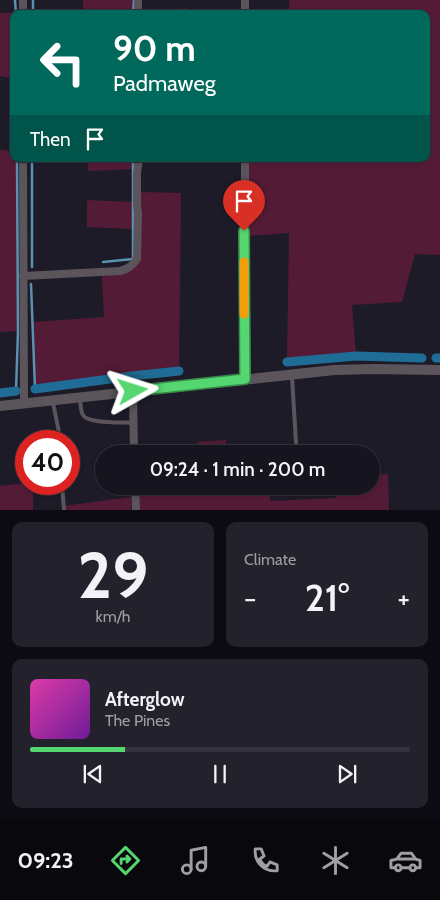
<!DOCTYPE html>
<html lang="en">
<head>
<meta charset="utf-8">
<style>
	:root { --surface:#16141f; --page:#23212c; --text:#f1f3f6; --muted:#9e9ea4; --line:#35333d; --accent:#55d671 }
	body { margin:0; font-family:Cabin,sans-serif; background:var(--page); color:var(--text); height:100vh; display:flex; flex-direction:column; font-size:19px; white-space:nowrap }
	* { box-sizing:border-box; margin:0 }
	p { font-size:16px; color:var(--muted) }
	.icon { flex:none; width:28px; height:28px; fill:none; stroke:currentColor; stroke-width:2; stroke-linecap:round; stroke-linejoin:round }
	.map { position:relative; height:510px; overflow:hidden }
	.sheet { display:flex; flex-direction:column; gap:12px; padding:12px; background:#0c0b11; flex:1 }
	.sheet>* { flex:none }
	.hud { position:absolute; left:10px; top:10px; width:420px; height:152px; border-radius:10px; box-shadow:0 1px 4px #0004,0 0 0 1px var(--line); background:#00695c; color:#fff; overflow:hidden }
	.speed { position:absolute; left:15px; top:430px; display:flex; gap:10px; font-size:25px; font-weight:700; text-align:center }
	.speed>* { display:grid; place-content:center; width:65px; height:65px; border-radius:50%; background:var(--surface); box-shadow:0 1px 4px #0004,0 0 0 1px var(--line); line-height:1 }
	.speed .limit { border:8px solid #d22; background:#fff; color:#111 }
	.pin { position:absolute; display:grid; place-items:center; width:42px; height:42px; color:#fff; margin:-51px -21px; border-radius:50% 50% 50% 0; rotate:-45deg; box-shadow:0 0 5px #0007 }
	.pin .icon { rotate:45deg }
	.me { position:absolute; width:55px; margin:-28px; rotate:84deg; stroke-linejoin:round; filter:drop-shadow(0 0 4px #0008) }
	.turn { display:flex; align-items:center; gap:18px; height:105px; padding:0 20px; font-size:22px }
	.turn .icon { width:65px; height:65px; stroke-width:2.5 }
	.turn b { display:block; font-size:35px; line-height:42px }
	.then { display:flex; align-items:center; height:48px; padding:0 20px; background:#0003; gap:10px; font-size:19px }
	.big { font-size:38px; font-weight:600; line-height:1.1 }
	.sheet .card { flex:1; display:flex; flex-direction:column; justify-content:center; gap:8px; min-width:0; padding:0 18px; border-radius:10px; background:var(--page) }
	.sheet .dial { align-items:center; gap:0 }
	.dial b { font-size:65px; line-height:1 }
	.song { display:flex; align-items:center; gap:15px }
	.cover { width:60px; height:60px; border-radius:8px; background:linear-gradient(135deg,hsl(320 70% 55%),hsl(280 70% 35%)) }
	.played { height:5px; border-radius:2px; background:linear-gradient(90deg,var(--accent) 25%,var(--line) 25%) }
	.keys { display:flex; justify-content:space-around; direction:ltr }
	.heat { display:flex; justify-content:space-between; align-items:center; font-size:28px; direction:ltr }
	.sheet .tiles { flex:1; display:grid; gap:12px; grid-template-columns:1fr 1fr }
	.card:last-child { grid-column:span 2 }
	.trip { position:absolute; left:95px; top:445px; width:285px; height:50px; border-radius:25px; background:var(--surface); box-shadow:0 1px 4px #0004,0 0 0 1px var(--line); font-weight:600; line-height:50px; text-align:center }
	.tabs { display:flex; height:80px; justify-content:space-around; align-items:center; background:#09080c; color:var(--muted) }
	.tabs .icon { width:35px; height:35px }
	.tabs .selected { color:var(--accent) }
	.tabs b { font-size:22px; color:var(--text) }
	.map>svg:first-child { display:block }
	.green { fill:#541b36 }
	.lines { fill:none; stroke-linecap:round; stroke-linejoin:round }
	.stream { stroke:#5a90b0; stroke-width:2.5 }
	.canal { stroke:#1f6d96; stroke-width:9 }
	.service { stroke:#5b555b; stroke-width:4 }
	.minor { stroke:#5b555b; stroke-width:8 }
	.tertiary { stroke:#5b555b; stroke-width:10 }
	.route-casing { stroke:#378b49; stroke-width:12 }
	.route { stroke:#55d671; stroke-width:9 }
	.slow { stroke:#f59e0b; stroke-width:9 }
</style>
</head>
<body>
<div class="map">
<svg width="440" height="510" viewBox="0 0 440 510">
	<rect width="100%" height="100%" fill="#1e1b29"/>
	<path class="green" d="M83 0H134L133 14H83Z
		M289 0H440V255L415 254 402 302 352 305 356 356 287 362 289 233 247 236V159H426V14H289Z
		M186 8V14H140V12Z
		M0 13H16V14H14V79L0 76Z
		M0 150 14 151V159H17L18 331 0 332Z
		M88 159H133V169L88 171Z
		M139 192 181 193 179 371 132 376 35 389 33 322 104 317 102 276 119 274 135 266Z
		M87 200 133 202V229L87 227Z
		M226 440V454H198L197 442Z
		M388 474 389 510H139V486H270V501L336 498V486H371V475Z
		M26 483 33 484V510H0V486Z
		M131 497V510H65L64 506Z"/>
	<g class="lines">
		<path class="stream" d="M15 0 16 14
			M33 14V0
			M133 14 134 0
			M103 262 133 259V159
			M32 267V159
			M31 284 35 389
			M16 391 18 331 17 159"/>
		<path class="canal" d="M436 358H440
			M287 362 356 356 422 358
			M35 389 132 376 179 371
			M0 393 16 391"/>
		<path class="service" d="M292 377 296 443
			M80 399C81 404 80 410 83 415 87 424 123 422 134 423
			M53 402C55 415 59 428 60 441
			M62 484 64 510"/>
		<path class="minor" d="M23 14V0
			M138 14V0
			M245 14V0
			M23 159 24 403
			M245 159V379
			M23 276 120 271C128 269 132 266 137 259L138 214 137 204V173L139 159
			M133 391 134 454
			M135 486 136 510"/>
		<path class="tertiary" d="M0 406 334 370 374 369 440 370"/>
	</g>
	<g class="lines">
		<g class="route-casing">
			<path id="route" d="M133 391 245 379 244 231"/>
		</g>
		<use href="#route" class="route"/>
		<path class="slow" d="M244 262V314"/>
	</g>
</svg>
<div class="speed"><div class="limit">40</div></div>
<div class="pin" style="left:244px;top:231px;background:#d93025"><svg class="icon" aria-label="arrive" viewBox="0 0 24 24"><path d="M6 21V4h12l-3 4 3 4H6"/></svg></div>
<svg class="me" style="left:133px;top:391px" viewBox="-20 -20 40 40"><path d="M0-17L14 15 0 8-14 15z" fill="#55d671" stroke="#fff" stroke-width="4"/></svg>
<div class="trip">09:24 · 1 min · 200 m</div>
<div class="hud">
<div class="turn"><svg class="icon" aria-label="left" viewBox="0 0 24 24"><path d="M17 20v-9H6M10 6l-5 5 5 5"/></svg><div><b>90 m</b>Padmaweg</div></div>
<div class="then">Then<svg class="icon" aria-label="arrive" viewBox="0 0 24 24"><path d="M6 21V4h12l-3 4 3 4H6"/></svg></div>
</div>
</div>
<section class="sheet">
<div class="tiles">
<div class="card dial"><b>29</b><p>km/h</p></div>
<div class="card"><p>Climate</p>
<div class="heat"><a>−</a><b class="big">21°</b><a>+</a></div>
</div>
<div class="card">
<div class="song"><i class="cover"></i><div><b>Afterglow</b><p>The Pines</p></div></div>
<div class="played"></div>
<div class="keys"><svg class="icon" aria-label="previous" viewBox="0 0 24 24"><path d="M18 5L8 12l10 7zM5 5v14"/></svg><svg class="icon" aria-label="pause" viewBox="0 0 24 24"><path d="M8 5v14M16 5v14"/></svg><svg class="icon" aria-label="next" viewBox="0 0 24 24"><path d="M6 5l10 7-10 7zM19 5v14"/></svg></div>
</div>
</div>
</section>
<nav class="tabs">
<b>09:23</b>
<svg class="icon selected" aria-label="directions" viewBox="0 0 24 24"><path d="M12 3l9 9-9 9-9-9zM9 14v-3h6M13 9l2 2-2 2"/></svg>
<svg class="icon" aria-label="music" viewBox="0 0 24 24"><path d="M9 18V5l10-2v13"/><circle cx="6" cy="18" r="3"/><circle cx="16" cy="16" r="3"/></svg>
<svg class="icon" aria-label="phone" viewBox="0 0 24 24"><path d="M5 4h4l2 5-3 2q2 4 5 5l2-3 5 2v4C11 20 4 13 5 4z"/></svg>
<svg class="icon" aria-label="climate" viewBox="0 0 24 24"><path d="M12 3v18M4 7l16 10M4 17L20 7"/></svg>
<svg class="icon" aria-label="car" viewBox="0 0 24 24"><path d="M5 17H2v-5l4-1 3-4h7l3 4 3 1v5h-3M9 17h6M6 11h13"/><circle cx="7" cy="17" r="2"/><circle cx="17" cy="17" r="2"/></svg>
</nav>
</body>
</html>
